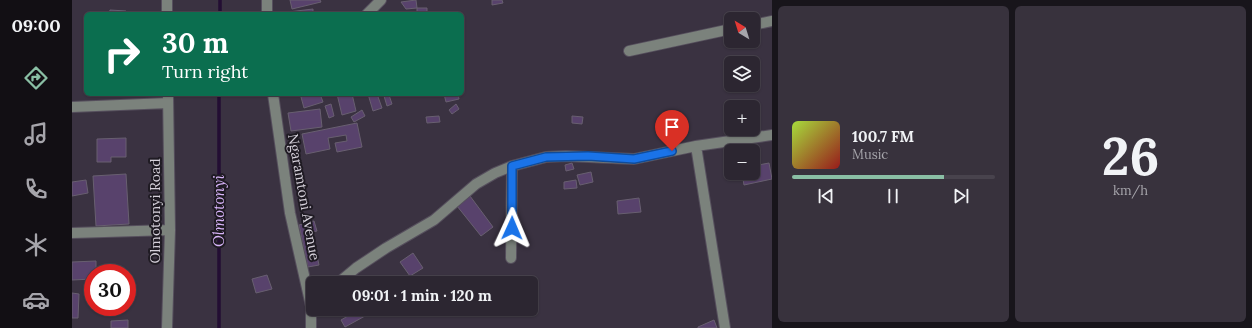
<!DOCTYPE html>
<html lang="en">
<head>
<meta charset="utf-8">
<style>
	:root { --surface:#2c2631; --page:#38323d; --text:#f1f3f6; --muted:#a6a5ab; --line:#48434d; --accent:#8abfa5 }
	body { margin:0; font-family:Lora,serif; background:var(--page); color:var(--text); height:100vh; display:flex; flex-direction:column; font-size:15px; white-space:nowrap }
	* { box-sizing:border-box; margin:0 }
	p { font-size:13px; color:var(--muted) }
	.icon { flex:none; width:22px; height:22px; fill:none; stroke:currentColor; stroke-width:2; stroke-linecap:round; stroke-linejoin:round }
	.map { position:relative; flex:1; overflow:hidden }
	.details { display:flex; flex-direction:column; gap:6px; padding:6px; background:#18151b; width:480px }
	.details>* { flex:none }
	.banner { position:absolute; left:12px; top:12px; width:380px; height:84px; border-radius:6px; box-shadow:0 1px 3px #0004,0 0 0 1px var(--line); background:#0b6e4f; color:#fff; overflow:hidden }
	.needle { width:26px; rotate:322deg }
	.fabs { position:absolute; left:652px; top:12px; display:grid; gap:8px }
	.fabs a { display:grid; place-items:center; width:36px; height:36px; border-radius:6px; background:var(--surface); box-shadow:0 1px 3px #0004,0 0 0 1px var(--line); font-size:20px }
	.speed { position:absolute; left:12px; top:264px; display:flex; gap:8px; font-size:20px; font-weight:700; text-align:center }
	.speed>* { display:grid; place-content:center; width:52px; height:52px; border-radius:50%; background:var(--surface); box-shadow:0 1px 3px #0004,0 0 0 1px var(--line); line-height:1 }
	.speed .limit { border:6px solid #d22; background:#fff; color:#111 }
	.pin { position:absolute; display:grid; place-items:center; width:34px; height:34px; color:#fff; margin:-41px -17px; border-radius:50% 50% 50% 0; rotate:-45deg; box-shadow:0 0 4px #0007 }
	.pin .icon { rotate:45deg }
	.me { position:absolute; width:44px; margin:-22px; rotate:1deg; stroke-linejoin:round; filter:drop-shadow(0 0 3px #0008) }
	.turn { display:flex; align-items:center; gap:14px; height:84px; padding:0 12px; font-size:18px }
	.turn .icon { width:52px; height:52px; stroke-width:2.5 }
	.turn b { display:block; font-size:28px; line-height:34px }
	.details .tile { flex:1; display:flex; flex-direction:column; justify-content:center; gap:6px; min-width:0; padding:0 14px; border-radius:6px; background:var(--page) }
	.details .dial { align-items:center; gap:0 }
	.dial b { font-size:52px; line-height:1 }
	.song { display:flex; align-items:center; gap:12px }
	.cover { width:48px; height:48px; border-radius:6px; background:linear-gradient(135deg,hsl(80 70% 55%),hsl(0 70% 35%)) }
	.played { height:4px; border-radius:2px; background:linear-gradient(90deg,var(--accent) 75%,var(--line) 75%) }
	.keys { display:flex; justify-content:space-around; direction:ltr }
	.details .tiles { flex:1; display:grid; gap:6px; grid-template-columns:repeat(2,1fr) }
	.trip { position:absolute; left:234px; top:276px; width:232px; height:40px; border-radius:6px; background:var(--surface); box-shadow:0 1px 3px #0004,0 0 0 1px var(--line); font-weight:800; line-height:40px; text-align:center }
	main { display:flex; flex:1; min-height:0 }
	.menu { display:flex; flex-direction:column; width:72px; justify-content:space-around; align-items:center; background:#120f14; color:var(--muted) }
	.menu .icon { width:28px; height:28px }
	.menu .current { color:var(--accent) }
	.menu b { font-size:18px; color:var(--text) }
	.map>svg:first-child { display:block }
	.lines { fill:none; stroke-linecap:round; stroke-linejoin:round }
	.stream { stroke:#230e33; stroke-width:3.5 }
	.building { fill:#58426c; stroke:#685f70 }
	.minor-casing { stroke:#564f5d; stroke-width:12 }
	.minor { stroke:#7b827c; stroke-width:10 }
	.route-casing { stroke:#114b97; stroke-width:10 }
	.route { stroke:#1a73e8; stroke-width:7 }
	.labels { text-anchor:middle; stroke-width:4; stroke-linejoin:round; paint-order:stroke }
	.street-label { font-size:14px; fill:#d6d1db; stroke:#1f1b23 }
	.water-label { font-size:15px; font-style:italic; fill:#d8b4f9; stroke:#1f1b23 }
</style>
</head>
<body>
<main>
<nav class="menu">
<b>09:00</b>
<svg class="icon current" aria-label="directions" viewBox="0 0 24 24"><path d="M12 3l9 9-9 9-9-9zM9 14v-3h6M13 9l2 2-2 2"/></svg>
<svg class="icon" aria-label="music" viewBox="0 0 24 24"><path d="M9 18V5l10-2v13"/><circle cx="6" cy="18" r="3"/><circle cx="16" cy="16" r="3"/></svg>
<svg class="icon" aria-label="phone" viewBox="0 0 24 24"><path d="M5 4h4l2 5-3 2q2 4 5 5l2-3 5 2v4C11 20 4 13 5 4z"/></svg>
<svg class="icon" aria-label="climate" viewBox="0 0 24 24"><path d="M12 3v18M4 7l16 10M4 17L20 7"/></svg>
<svg class="icon" aria-label="car" viewBox="0 0 24 24"><path d="M5 17H2v-5l4-1 3-4h7l3 4 3 1v5h-3M9 17h6M6 11h13"/><circle cx="7" cy="17" r="2"/><circle cx="17" cy="17" r="2"/></svg>
</nav>
<div class="map">
<svg width="700" height="328" viewBox="0 0 700 328">
	<rect width="100%" height="100%" fill="#3a3241"/>
	<g class="lines">
		<path class="stream" d="M148 14V0
			M147 328V94"/>
	</g>
	<path class="building" d="M218 0H248L249 2 220 9Z
		M344 0 345 8 334 9 329 2Z
		M420 0H430L431 3 420 5Z
		M345 8H355V14H345Z
		M241 9V14H208V13Z
		M38 10 54 11V14H37Z
		M240 94H248L251 102 232 108 229 97Z
		M265 94H280L284 111 270 115Z
		M296 94H305L310 108 301 111Z
		M372 94H386L387 99 374 102Z
		M317 95 320 104 315 106 312 96Z
		M259 104 262 116 257 118 253 106Z
		M384 104 387 109 380 114 377 110Z
		M248 109 250 127 219 131 216 113Z
		M290 110 293 116 282 122 279 117Z
		M367 116 368 122 355 123 354 117Z
		M500 116 511 117 510 124 500 123Z
		M285 123 290 147 265 152 263 143 275 141 274 135 256 138 258 149 234 154 230 134Z
		M54 138V157H39V162H25V139Z
		M500 163 502 169 494 171 493 165Z
		M697 163 700 179 672 185 670 173H681V166Z
		M519 172 521 182 508 185 505 175Z
		M54 174 57 224 24 226 21 176Z
		M14 180 16 193 0 196V182Z
		M504 180 505 188 492 189V182Z
		M398 196 421 227 409 236 385 206Z
		M567 198 569 212 546 214 545 201Z
		M242 221 245 231 240 232 247 265 236 267 227 225Z
		M341 253 351 268 338 276 328 262Z
		M24 261V273H21V279L0 280V262Z
		M195 275 200 289 184 293 180 279Z
		M0 293 7 294 6 318H0Z
		M36 307H47L46 313H36Z
		M288 309 293 316 273 327 269 320Z
		M56 320V328H39V321Z
		M642 320 645 328H626V327Z"/>
	<g class="lines">
		<g class="minor-casing">
			<path id="minor" d="M95 0V14
				M195 14V0
				M295 14 309 0
				M681 25 700 21
				M557 51 659 29
				M201 94 218 213 239 306V328
				M0 107 96 103
				M624 146 653 328
				M0 233 98 230
				M439 258 440 166
				M266 283 284 268 314 248 362 220 404 184 423 173 440 166 474 157 494 156 562 159 624 146 700 135
				M95 328 98 230 96 94"/>
		</g>
		<use href="#minor" class="minor"/>
	</g>
	<g class="lines">
		<g class="route-casing">
			<path id="route" d="M440 228V166L474 157 516 156 562 159 600 151"/>
		</g>
		<use href="#route" class="route"/>
	</g>
	<g class="labels">
		<g class="street-label">
			<text transform="translate(232 197) rotate(80)" y="5">Ngaramtoni Avenue</text>
			<text transform="translate(83 211) rotate(-90)" y="5">Olmotonyi Road</text>
		</g>
		<g class="water-label">
			<text transform="translate(147 211) rotate(-90)" y="5">Olmotonyi</text>
		</g>
	</g>
</svg>
<div class="fabs">
<a><svg class="needle" viewBox="-14 -14 28 28"><path d="M0-13l5 13h-10z" fill="#e53935"/><path d="M0 13l5-13h-10z" fill="#a6a5ab"/></svg></a>
<a><svg class="icon" aria-label="layers" viewBox="0 0 24 24"><path d="M12 4l9 5-9 5-9-5zM3 14l9 5 9-5"/></svg></a>
<a>+</a>
<a>−</a>
</div>
<div class="speed"><div class="limit">30</div></div>
<div class="pin" style="left:600px;top:151px;background:#d93025"><svg class="icon" aria-label="arrive" viewBox="0 0 24 24"><path d="M6 21V4h12l-3 4 3 4H6"/></svg></div>
<svg class="me" style="left:440px;top:228px" viewBox="-20 -20 40 40"><path d="M0-17L14 15 0 8-14 15z" fill="#1a73e8" stroke="#fff" stroke-width="4"/></svg>
<div class="trip">09:01 · 1 min · 120 m</div>
<div class="banner">
<div class="turn"><svg class="icon" aria-label="right" viewBox="0 0 24 24"><path d="M7 20v-9h11M14 6l5 5-5 5"/></svg><div><b>30 m</b>Turn right</div></div>
</div>
</div>
<section class="details">
<div class="tiles">
<div class="tile">
<div class="song"><i class="cover"></i><div><b>100.7 FM</b><p>Music</p></div></div>
<div class="played"></div>
<div class="keys"><svg class="icon" aria-label="previous" viewBox="0 0 24 24"><path d="M18 5L8 12l10 7zM5 5v14"/></svg><svg class="icon" aria-label="pause" viewBox="0 0 24 24"><path d="M8 5v14M16 5v14"/></svg><svg class="icon" aria-label="next" viewBox="0 0 24 24"><path d="M6 5l10 7-10 7zM19 5v14"/></svg></div>
</div>
<div class="tile dial"><b>26</b><p>km/h</p></div>
</div>
</section>
</main>
</body>
</html>
